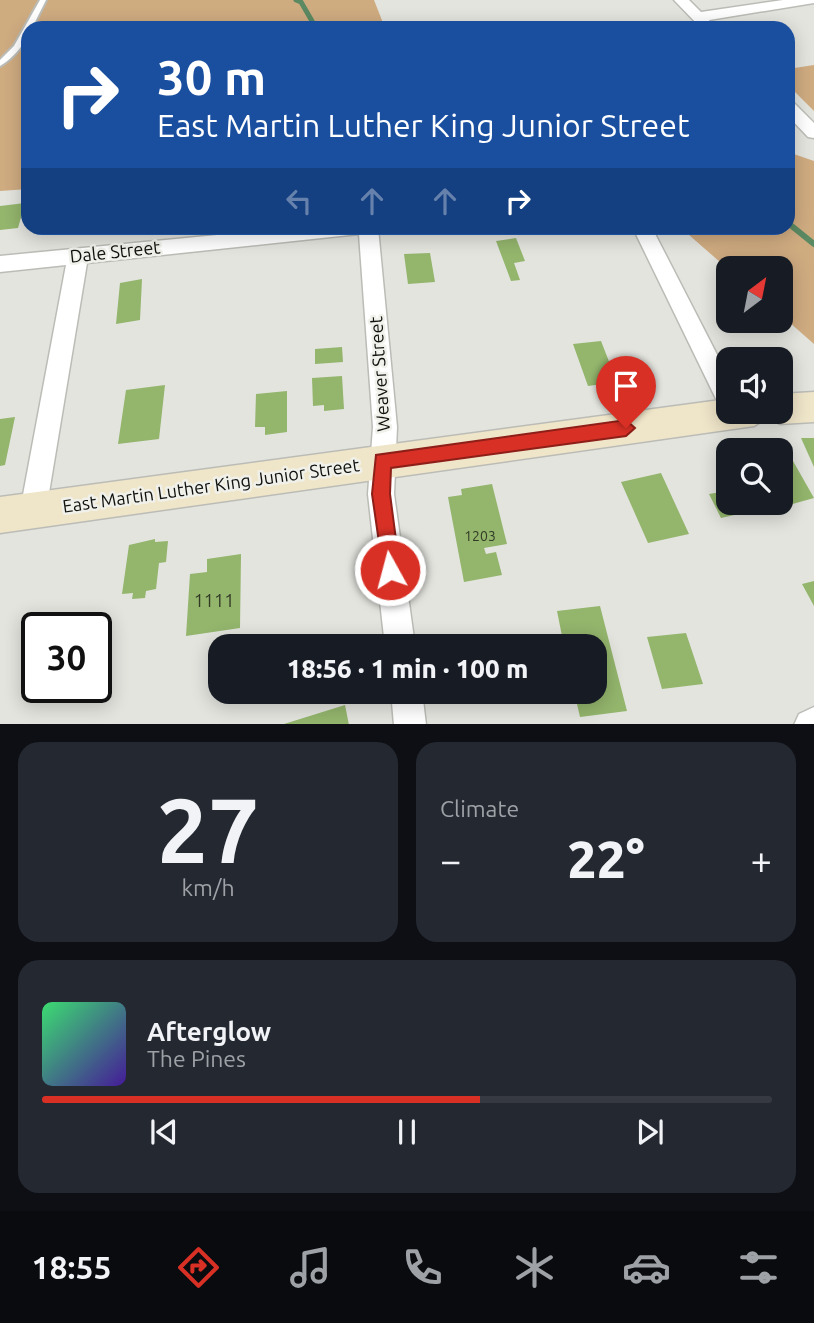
<!DOCTYPE html>
<html lang="en">
<head>
<meta charset="utf-8">
<style>
	:root { --surface:#171b24; --page:#242831; --text:#f1f3f6; --muted:#9ea1a6; --line:#363941; --accent:#d93025 }
	body { margin:0; font-family:Ubuntu,sans-serif; background:var(--page); color:var(--text); height:100vh; display:flex; flex-direction:column; font-size:26px; white-space:nowrap }
	* { box-sizing:border-box; margin:0 }
	p { font-size:23px; color:var(--muted) }
	.icon { flex:none; width:38px; height:38px; fill:none; stroke:currentColor; stroke-width:2; stroke-linecap:round; stroke-linejoin:round }
	.map { position:relative; height:724px; overflow:hidden }
	.panel { display:flex; flex-direction:column; gap:18px; padding:18px; background:#0d0f14; flex:1 }
	.panel>* { flex:none }
	.guide { position:absolute; left:21px; top:21px; width:774px; height:214px; border-radius:21px; box-shadow:0 4px 18px #0003; background:#1a4fa0; color:#fff; overflow:hidden }
	.needle { width:46px; rotate:32deg }
	.tools { position:absolute; left:716px; top:256px; display:grid; gap:14px }
	.tools a { display:grid; place-items:center; width:77px; height:77px; border-radius:14px; background:var(--surface); box-shadow:0 4px 18px #0003; font-size:35px }
	.speed { position:absolute; left:21px; top:612px; display:flex; gap:14px; font-size:35px; font-weight:700; text-align:center }
	.speed>* { display:grid; place-content:center; width:91px; height:91px; border-radius:50%; background:var(--surface); box-shadow:0 4px 18px #0003; line-height:1 }
	.speed .limit { border:4px solid #111; border-radius:10px; background:#fff; color:#111 }
	.pin { position:absolute; display:grid; place-items:center; width:60px; height:60px; color:#fff; margin:-72px -30px; border-radius:50% 50% 50% 0; rotate:-45deg; box-shadow:0 0 7px #0007 }
	.pin .icon { rotate:45deg }
	.me { position:absolute; width:77px; margin:-38px; rotate:353deg; stroke-linejoin:round; filter:drop-shadow(0 0 5px #0008) }
	.turn { display:flex; align-items:center; gap:24px; height:147px; padding:0 21px; font-size:32px }
	.turn .icon { width:91px; height:91px; stroke-width:2.5 }
	.turn b { display:block; font-size:49px; line-height:60px }
	.lanes { display:flex; align-items:center; height:66px; padding:0 21px; background:#0003; justify-content:center; gap:35px; direction:ltr }
	.lanes .off { opacity:.35 }
	.big { font-size:52px; font-weight:800; line-height:1.1 }
	.panel .tile { flex:1; display:flex; flex-direction:column; justify-content:center; gap:10px; min-width:0; padding:0 24px; border-radius:21px; background:var(--page) }
	.panel .dial { align-items:center; gap:0 }
	.dial b { font-size:91px; line-height:1 }
	.song { display:flex; align-items:center; gap:21px }
	.cover { width:84px; height:84px; border-radius:10px; background:linear-gradient(135deg,hsl(140 70% 55%),hsl(260 70% 35%)) }
	.played { height:7px; border-radius:4px; background:linear-gradient(90deg,var(--accent) 60%,var(--line) 60%) }
	.keys { display:flex; justify-content:space-around; direction:ltr }
	.heat { display:flex; justify-content:space-between; align-items:center; font-size:38px; direction:ltr }
	.panel .tiles { flex:1; display:grid; gap:18px; grid-template-columns:1fr 1fr }
	.tile:last-child { grid-column:span 2 }
	.trip { position:absolute; left:208px; top:634px; width:399px; height:70px; border-radius:21px; background:var(--surface); box-shadow:0 4px 18px #0003; font-weight:800; line-height:70px; text-align:center }
	.tab-bar { display:flex; height:112px; justify-content:space-around; align-items:center; background:#090b0e; color:var(--muted) }
	.tab-bar .icon { width:49px; height:49px }
	.tab-bar .current { color:var(--accent) }
	.tab-bar b { font-size:32px; color:var(--text) }
	.map>svg:first-child { display:block }
	.green { fill:#cfab80 }
	.lines { fill:none; stroke-linecap:round; stroke-linejoin:round }
	.stream-far1 { stroke:#5b8962; stroke-width:5 }
	.stream { stroke:#5b8962; stroke-width:6 }
	.building { fill:#93b56c }
	.lane-casing { stroke:#bcbcb7; stroke-width:4 }
	.street-casing { stroke:#bcbcb7; stroke-width:3 }
	.secondary-casing { stroke:#bcbcb7; stroke-width:3 }
	.lane { fill:#fff; fill-rule:evenodd }
	.street { fill:#fff; fill-rule:evenodd }
	.secondary { fill:#efe5c9; fill-rule:evenodd }
	.route { fill:#d93025; stroke:#8d1f18; stroke-width:2 }
	.labels { text-anchor:middle; stroke-width:5; stroke-linejoin:round; paint-order:stroke }
	.number-label { font-size:14px; fill:#323a26 }
	.street-label { font-size:18px; fill:#11110f; stroke:#f1f1eb }
	.near-number-label { font-size:18px; fill:#323a26 }
</style>
</head>
<body>
<div class="map">
<svg width="814" height="725" viewBox="0 0 814 725">
	<rect width="100%" height="100%" fill="#e3e4de"/>
	<path class="green" d="M0 0H374L385 28H28V189L0 191Z
		M814 65V111L788 85V69Z
		M788 152 814 161V344L781 315 780 268 728 269 681 228H788Z"/>
	<g class="lines">
		<path class="stream-far1" d="M296 0 301 2 316 28"/>
		<path class="stream" d="M788 223 814 244"/>
	</g>
	<path class="building" d="M25 203 18 228 0 230V206Z
		M516 238 525 261 514 263 520 280 511 281 496 241Z
		M430 253 435 282 408 284 404 254Z
		M142 279 140 320 116 324 120 283Z
		M601 341 617 382 588 386 573 344Z
		M342 347 343 362 315 364V349Z
		M342 376 344 409 324 411V405L313 406 312 378Z
		M165 385 159 439 118 444 126 390Z
		M287 391V432L265 435V427H255L256 394Z
		M15 417 5 465 0 466V419Z
		M801 438H814V467Z
		M793 461 814 498 764 512 758 502H780V465Z
		M661 473 689 534 648 543 621 482Z
		M492 484 507 544 484 548 486 554 496 552 502 575 464 582 448 497 462 495 461 489Z
		M727 491 728 502H733L739 514 721 518 709 494Z
		M155 539V542L168 541 166 562 159 563 156 589 146 591 145 598 132 599 133 593 122 594 129 545Z
		M241 554 240 628 186 636 190 574 207 572V559Z
		M814 581V606L802 584Z
		M600 606 627 711 580 717 574 691H595V646H564L557 611Z
		M686 633 703 684 662 689 647 637Z
		M345 705 349 725H284V724Z"/>
	<g class="lines">
		<g class="lane-casing">
			<path id="lane" d="M40 0H46L32 28H28C28 43 12 59 0 66V60L14 46Z"/>
		</g>
		<g class="street-casing">
			<path id="street" d="M674 0H689L701 12 783 0H814V3L709 20 713 28H701Z
				M788 102 794 103 814 123V138L808 137 788 116Z
				M290 228H378L397 427 394 494 415 646H385L368 494 373 427 359 234 87 263 46 511 42 520 33 524 24 520 20 511 66 265 0 272V256Z
				M633 228H652L728 376V411L720 407Z
				M391 691H422L426 725H394Z
				M814 707V725H794L799 714Z"/>
		</g>
		<g class="secondary-casing">
			<path id="secondary" d="M814 392V422L780 424 767 418 754 426 0 533V497L728 399V411H780V394Z"/>
		</g>
		<use href="#lane" class="lane"/>
		<use href="#street" class="street"/>
		<use href="#secondary" class="secondary"/>
	</g>
	<path class="route" d="M626 420 635 428 626 436 391 468 390 494 400 570 397 577 390 580 384 577 372 494 376 455Z"/>
	<g class="labels">
		<g class="number-label">
			<text x="480" y="541">1203</text>
		</g>
		<g class="street-label">
			<text transform="translate(115 252) rotate(-6)" y="6">Dale Street</text>
			<text transform="translate(380 374) rotate(-94)" y="6">Weaver Street</text>
			<text transform="translate(211 486) rotate(-8)" y="6">East Martin Luther King Junior Street</text>
		</g>
		<g class="near-number-label">
			<text x="214" y="607">1111</text>
		</g>
	</g>
</svg>
<div class="tools">
<a><svg class="needle" viewBox="-14 -14 28 28"><path d="M0-13l5 13h-10z" fill="#e53935"/><path d="M0 13l5-13h-10z" fill="#9ea1a6"/></svg></a>
<a><svg class="icon" aria-label="sound" viewBox="0 0 24 24"><path d="M4 9h4l5-4v14l-5-4H4zM17 9q2 3 0 6"/></svg></a>
<a><svg class="icon" aria-label="search" viewBox="0 0 24 24"><circle cx="10" cy="10" r="6"/><path d="M15 15l6 6"/></svg></a>
</div>
<div class="speed"><div class="limit">30</div></div>
<div class="pin" style="left:626px;top:428px;background:#d93025"><svg class="icon" aria-label="arrive" viewBox="0 0 24 24"><path d="M6 21V4h12l-3 4 3 4H6"/></svg></div>
<svg class="me" style="left:390px;top:570px" viewBox="-20 -20 40 40"><circle r="17" fill="#d93025" stroke="#fff" stroke-width="3"/><path d="M0-11L8 9 0 5-8 9z" fill="#fff"/></svg>
<div class="trip">18:56 · 1 min · 100 m</div>
<div class="guide">
<div class="turn"><svg class="icon" aria-label="right" viewBox="0 0 24 24"><path d="M7 20v-9h11M14 6l5 5-5 5"/></svg><div><b>30 m</b>East Martin Luther King Junior Street</div></div>
<div class="lanes"><svg class="icon off" aria-label="left" viewBox="0 0 24 24"><path d="M17 20v-9H6M10 6l-5 5 5 5"/></svg><svg class="icon off" aria-label="ahead" viewBox="0 0 24 24"><path d="M12 20V5M6 11l6-6 6 6"/></svg><svg class="icon off" aria-label="ahead" viewBox="0 0 24 24"><path d="M12 20V5M6 11l6-6 6 6"/></svg><svg class="icon" aria-label="right" viewBox="0 0 24 24"><path d="M7 20v-9h11M14 6l5 5-5 5"/></svg></div>
</div>
</div>
<section class="panel">
<div class="tiles">
<div class="tile dial"><b>27</b><p>km/h</p></div>
<div class="tile"><p>Climate</p>
<div class="heat"><a>−</a><b class="big">22°</b><a>+</a></div>
</div>
<div class="tile">
<div class="song"><i class="cover"></i><div><b>Afterglow</b><p>The Pines</p></div></div>
<div class="played"></div>
<div class="keys"><svg class="icon" aria-label="previous" viewBox="0 0 24 24"><path d="M18 5L8 12l10 7zM5 5v14"/></svg><svg class="icon" aria-label="pause" viewBox="0 0 24 24"><path d="M8 5v14M16 5v14"/></svg><svg class="icon" aria-label="next" viewBox="0 0 24 24"><path d="M6 5l10 7-10 7zM19 5v14"/></svg></div>
</div>
</div>
</section>
<nav class="tab-bar">
<b>18:55</b>
<svg class="icon current" aria-label="directions" viewBox="0 0 24 24"><path d="M12 3l9 9-9 9-9-9zM9 14v-3h6M13 9l2 2-2 2"/></svg>
<svg class="icon" aria-label="music" viewBox="0 0 24 24"><path d="M9 18V5l10-2v13"/><circle cx="6" cy="18" r="3"/><circle cx="16" cy="16" r="3"/></svg>
<svg class="icon" aria-label="phone" viewBox="0 0 24 24"><path d="M5 4h4l2 5-3 2q2 4 5 5l2-3 5 2v4C11 20 4 13 5 4z"/></svg>
<svg class="icon" aria-label="climate" viewBox="0 0 24 24"><path d="M12 3v18M4 7l16 10M4 17L20 7"/></svg>
<svg class="icon" aria-label="car" viewBox="0 0 24 24"><path d="M5 17H2v-5l4-1 3-4h7l3 4 3 1v5h-3M9 17h6M6 11h13"/><circle cx="7" cy="17" r="2"/><circle cx="17" cy="17" r="2"/></svg>
<svg class="icon" aria-label="filters" viewBox="0 0 24 24"><path d="M4 7h16M4 17h16"/><circle cx="9" cy="7" r="2"/><circle cx="15" cy="17" r="2"/></svg>
</nav>
</body>
</html>
